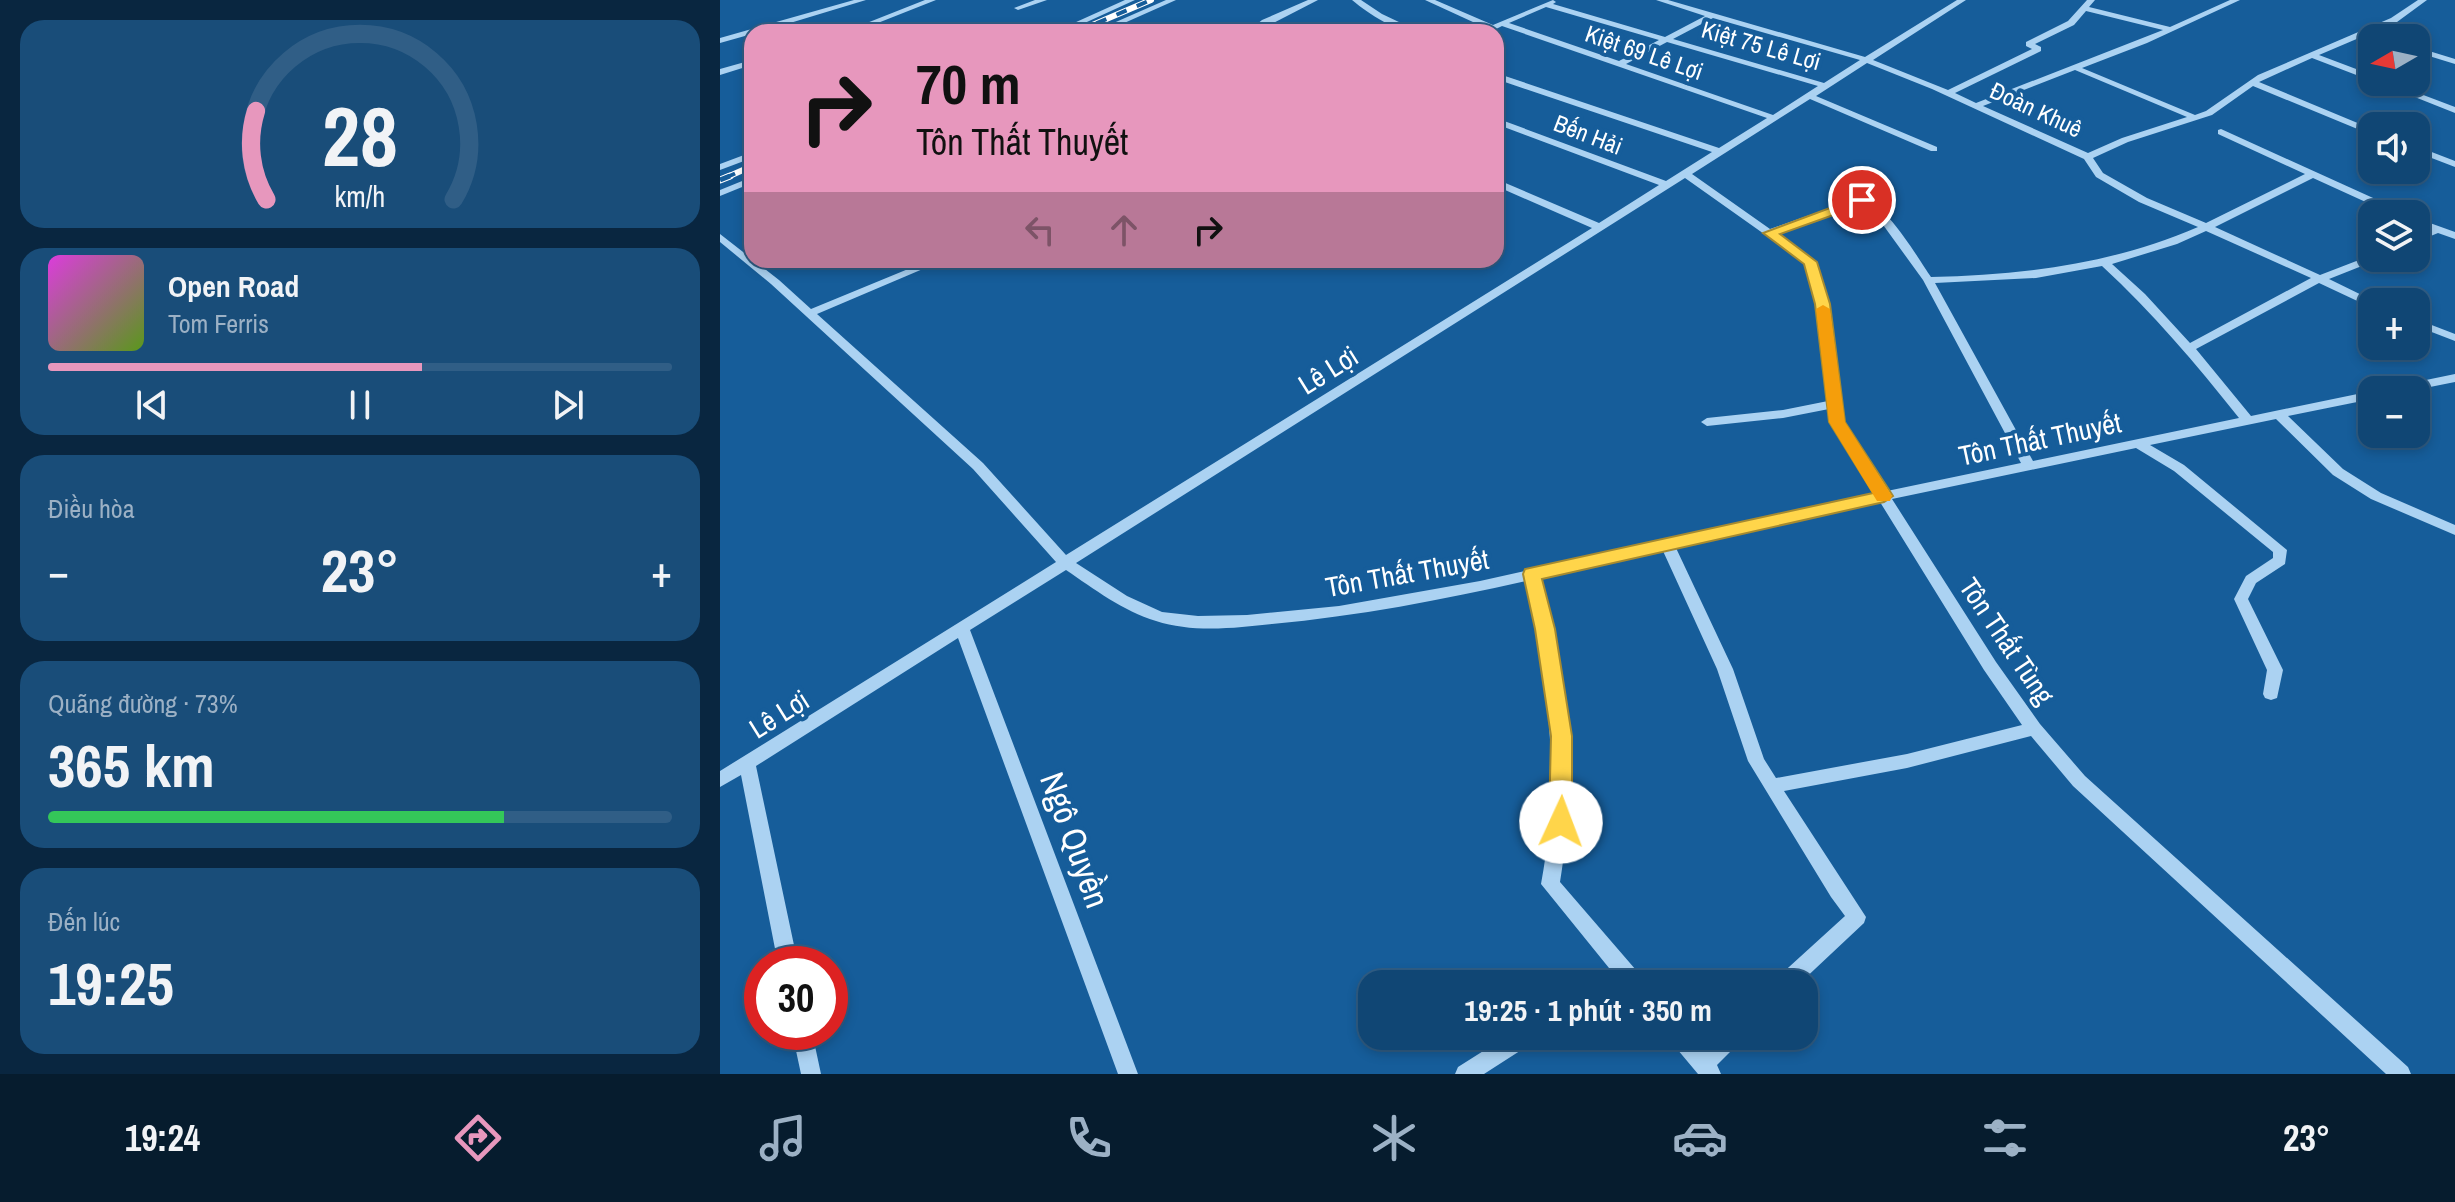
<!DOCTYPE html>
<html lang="vi">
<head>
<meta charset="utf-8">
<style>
	:root { --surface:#104674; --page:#194d79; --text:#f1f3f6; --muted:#9cb1c5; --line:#305e86; --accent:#e797bd }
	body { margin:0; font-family:"Archivo Narrow",sans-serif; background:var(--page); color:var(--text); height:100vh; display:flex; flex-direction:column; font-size:30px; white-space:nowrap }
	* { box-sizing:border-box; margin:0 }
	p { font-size:26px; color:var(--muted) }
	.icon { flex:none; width:44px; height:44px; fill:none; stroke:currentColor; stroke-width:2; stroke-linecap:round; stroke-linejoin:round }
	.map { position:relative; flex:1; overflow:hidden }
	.panel { display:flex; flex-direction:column; gap:20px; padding:20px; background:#092640; width:720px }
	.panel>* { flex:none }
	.top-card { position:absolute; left:24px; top:24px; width:760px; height:244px; border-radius:24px; box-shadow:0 4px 12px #0003,0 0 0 2px var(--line); background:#e797bd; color:#111; overflow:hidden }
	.needle { width:52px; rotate:261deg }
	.controls { position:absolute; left:1638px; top:24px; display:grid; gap:16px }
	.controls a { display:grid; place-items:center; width:72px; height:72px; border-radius:16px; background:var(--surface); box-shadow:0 4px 12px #0003,0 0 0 2px var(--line); font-size:40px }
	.speed { position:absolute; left:24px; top:946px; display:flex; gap:16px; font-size:40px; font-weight:700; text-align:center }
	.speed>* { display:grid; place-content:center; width:104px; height:104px; border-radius:50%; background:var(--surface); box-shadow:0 4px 12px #0003,0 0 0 2px var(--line); line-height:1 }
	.speed .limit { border:12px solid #d22; background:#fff; color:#111 }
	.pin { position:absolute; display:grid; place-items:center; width:68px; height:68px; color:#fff; margin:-34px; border:4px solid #fff; border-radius:50%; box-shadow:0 2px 8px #0007 }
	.me { position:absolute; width:88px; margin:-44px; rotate:2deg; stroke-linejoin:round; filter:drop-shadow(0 0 6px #0008) }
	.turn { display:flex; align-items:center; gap:28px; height:168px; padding:0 40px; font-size:36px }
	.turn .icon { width:104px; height:104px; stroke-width:2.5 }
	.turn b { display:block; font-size:56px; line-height:68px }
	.lanes { display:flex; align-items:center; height:76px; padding:0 40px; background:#0003; justify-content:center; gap:40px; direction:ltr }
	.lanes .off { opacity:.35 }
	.big { font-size:60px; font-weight:800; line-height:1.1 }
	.panel .tile { flex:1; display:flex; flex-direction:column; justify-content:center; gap:12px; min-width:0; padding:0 28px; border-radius:24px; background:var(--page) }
	.panel .dial { align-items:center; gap:0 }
	.dial svg { height:208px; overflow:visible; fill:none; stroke:var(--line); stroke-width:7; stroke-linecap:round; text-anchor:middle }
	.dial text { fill:var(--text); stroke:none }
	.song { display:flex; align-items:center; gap:24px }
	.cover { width:96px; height:96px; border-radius:12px; background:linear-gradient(135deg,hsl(300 70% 55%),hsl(90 70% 35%)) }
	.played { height:8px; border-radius:4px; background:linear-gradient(90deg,var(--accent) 60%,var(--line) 60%) }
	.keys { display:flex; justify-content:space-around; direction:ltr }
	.heat { display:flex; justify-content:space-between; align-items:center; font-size:44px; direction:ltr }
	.charge { height:12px; border-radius:6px; background:linear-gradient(90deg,#34c759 73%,var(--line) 0) }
	.trip { position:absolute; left:638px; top:970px; width:460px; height:80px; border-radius:24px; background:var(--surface); box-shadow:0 4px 12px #0003,0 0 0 2px var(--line); font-weight:800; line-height:80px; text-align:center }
	.tabs { display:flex; height:128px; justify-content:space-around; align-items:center; background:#061c2e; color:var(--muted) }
	.tabs .icon { width:56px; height:56px }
	.tabs .active { color:var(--accent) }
	.tabs b { font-size:36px; color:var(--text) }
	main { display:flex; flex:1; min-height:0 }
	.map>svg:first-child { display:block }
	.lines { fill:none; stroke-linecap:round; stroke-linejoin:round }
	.minor { fill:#abd2f2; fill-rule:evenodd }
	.rail-far1-casing { stroke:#fff; stroke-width:6 }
	.rail-casing { stroke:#fff; stroke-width:7 }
	.rail-far1 { stroke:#165d9a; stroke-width:4; stroke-dasharray:11; stroke-linecap:butt }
	.rail { stroke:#165d9a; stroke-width:5; stroke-dasharray:14; stroke-linecap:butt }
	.route { fill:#ffd54a; stroke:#a68a30; stroke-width:2 }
	.slow { fill:#f59e0b }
	.labels { text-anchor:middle; stroke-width:8; stroke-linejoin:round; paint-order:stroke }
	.far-street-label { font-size:24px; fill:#fff; stroke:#165d9a }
	.street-label { font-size:28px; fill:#fff; stroke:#165d9a }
	.near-street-label { font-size:34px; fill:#fff; stroke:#165d9a }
</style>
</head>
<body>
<main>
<section class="panel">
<div class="tile dial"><svg viewBox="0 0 100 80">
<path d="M14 69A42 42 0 1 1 86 69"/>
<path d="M14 69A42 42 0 0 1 10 35" stroke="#e797bd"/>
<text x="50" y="56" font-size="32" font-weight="700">28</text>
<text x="50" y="72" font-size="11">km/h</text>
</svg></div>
<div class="tile">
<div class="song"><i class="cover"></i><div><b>Open Road</b><p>Tom Ferris</p></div></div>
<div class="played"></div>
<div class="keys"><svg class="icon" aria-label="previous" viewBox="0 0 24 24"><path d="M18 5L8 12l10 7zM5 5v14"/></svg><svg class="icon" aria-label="pause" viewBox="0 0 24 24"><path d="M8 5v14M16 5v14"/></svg><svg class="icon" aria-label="next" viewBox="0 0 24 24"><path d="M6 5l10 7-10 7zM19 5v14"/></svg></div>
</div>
<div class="tile"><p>Điều hòa</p>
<div class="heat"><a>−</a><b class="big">23°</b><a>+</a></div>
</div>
<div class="tile"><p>Quãng đường · 73%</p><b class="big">365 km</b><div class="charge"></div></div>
<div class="tile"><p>Đến lúc</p><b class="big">19:25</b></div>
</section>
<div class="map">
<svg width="1735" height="1074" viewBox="0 0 1735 1074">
	<rect width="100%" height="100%" fill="#165d9a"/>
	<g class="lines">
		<path class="minor" d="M134 0H146L40 32H32V34L0 43V38Z
			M205 0H216L135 32H124Z
			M315 0H327L298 10 294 8Z
			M405 0H415L345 32H334Z
			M446 0H456L384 32H373Z
			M588 0H598L540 30 543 32 530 30 542 20Z
			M632 0H641L662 14 700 32C676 32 650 15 632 0Z
			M705 0H715L773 25 833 0 836 2 833 4 945 37 985 16 936 0H948L1145 57 1237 0H1246L1153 60 1228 90 1312 49 1306 46V42L1348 21 1367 0H1375L1369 7 1450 27 1510 0H1520L1427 43 1362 68 1475 115 1486 111 1538 75 1671 18 1698 0H1707L1677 22 1653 32 1669 38 1646 35 1599 55 1652 75V81L1592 58 1539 82 1652 129V135L1533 86 1492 115 1408 142 1373 158 1383 173 1427 198 1486 223 1585 174 1498 134V130L1501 129 1684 212 1685 214H1672L1593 178 1495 227 1600 275 1652 255V258H1658L1657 260 1609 279 1656 302H1652V307L1648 306 1599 283 1476 349 1531 416 1652 391V399L1568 416 1623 469 1661 493 1735 525V535L1651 499 1613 475 1556 419 1430 445 1464 465 1567 550 1565 564 1536 583 1528 599 1563 670 1557 698 1551 700 1545 698 1543 694 1547 670 1514 599 1526 576 1553 558V552L1454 471 1416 448 1172 499 1276 662 1320 724 1365 776 1688 1067 1691 1074H1666L1353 786 1311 736 1187 768 1064 791 1146 917 1144 923 1079 984H1055L1058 977 1125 916 1111 897 1028 761 997 669 943 551 820 578C844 682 858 776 840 882L922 977 925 984H873L876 977 889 968 821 884C841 777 829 687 806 581 722 600 638 616 552 624 516 628 472 633 436 621 403 611 374 589 346 570L250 630 418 1074H398L238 638 36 766 78 964H58L21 775 0 787V771L336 562 253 469 51 284 0 242V234L59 280 91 309 210 260H224L97 314 263 463 346 555 872 228 776 186V179L879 223 939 185 776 124V118L946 181 992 152 776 79V73L999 148 1047 118 782 26 770 32H759L766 28ZM826 7 939 40 899 61 789 23ZM1366 11 1443 30 1256 103 1235 93 1321 51V47L1315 44 1354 25ZM993 18 1140 60 1104 83 953 39ZM947 42 1098 86 1053 115 906 64ZM1147 63 1212 89 1364 159 1376 177 1419 202 1478 227C1392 264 1304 275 1211 277 1197 257 1163 197 1138 198L1050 229 972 174 1090 99 1211 151H1217V147L1096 96ZM1355 70 1467 117 1402 138 1368 153 1263 106ZM965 178 1085 263 1096 304 1108 401 1063 410 987 418 981 422 987 426 1063 418 1109 409 1111 422 1155 494 760 581 619 606 527 615 478 616 442 612 407 596 356 563ZM1141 204 1153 211 1203 280 1301 463 1167 491 1123 422 1108 304 1095 262 1057 234ZM1486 231 1591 278 1470 343 1425 294 1392 264 1457 244ZM1382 266C1433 313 1476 364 1519 418L1313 461 1215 283 1316 278ZM1160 502 1264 670 1302 725 1187 754 1056 778 1044 759 1013 669 956 548Z
			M1696 47 1735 59V64L1696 52Z
			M32 60V65L0 75V69Z
			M1657 82H1669L1735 107V113Z
			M1696 146 1735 161V167L1696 152Z
			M32 152V158L0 170V164Z
			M32 177V183L0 196V190Z
			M1696 218 1735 232V239L1718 233 1696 242V235L1709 230 1696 225Z
			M1696 319 1735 334V341L1696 326Z
			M1735 374V382L1695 390H1671L1677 386Z
			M72 1032H92L101 1074H81Z
			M787 1036H815L812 1043 764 1074H735L738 1067Z
			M949 1036H972L984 1049 998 1036H1022L1019 1043 997 1065 1001 1074H978L952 1043Z"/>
		<g class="rail-far1-casing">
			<path id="rail-far1" d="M356 32 431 0
				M5 178 32 166"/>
		</g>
		<g class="rail-casing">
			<path id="rail" d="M0 180 10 176"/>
		</g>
		<use href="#rail-far1" class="rail-far1"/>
		<use href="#rail" class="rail"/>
	</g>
	<path class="route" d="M1142 196 1147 197V203L1060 234 1097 262 1110 304 1125 422 1173 496 1164 502 822 579 835 629 852 736V822L849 829 841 832 833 829 829 822 831 736 815 629 803 574 805 569 1153 493 1109 422 1095 304 1084 264 1043 233Z"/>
	<path class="slow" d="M1103 305 1110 309 1125 422 1172 496 1170 501H1157L1109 422 1096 309Z"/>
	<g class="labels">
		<g class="far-street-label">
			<text transform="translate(1041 46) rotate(16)" y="8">Kiệt 75 Lê Lợi</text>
			<text transform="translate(924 53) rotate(19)" y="8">Kiệt 69 Lê Lợi</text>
			<text transform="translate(1316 110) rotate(25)" y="8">Đoàn Khuê</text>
			<text transform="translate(868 135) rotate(21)" y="8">Bến Hải</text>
		</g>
		<g class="street-label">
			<text transform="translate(608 370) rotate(-32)" y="10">Lê Lợi</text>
			<text transform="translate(1320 439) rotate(-12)" y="10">Tôn Thất Thuyết</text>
			<text transform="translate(687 573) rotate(-10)" y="10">Tôn Thất Thuyết</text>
			<text transform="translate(1287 641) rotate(56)" y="10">Tôn Thất Tùng</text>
			<text transform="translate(59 714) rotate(-32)" y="10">Lê Lợi</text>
		</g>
		<g class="near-street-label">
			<text transform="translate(355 840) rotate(70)" y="12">Ngô Quyền</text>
		</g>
	</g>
</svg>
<div class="controls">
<a><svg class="needle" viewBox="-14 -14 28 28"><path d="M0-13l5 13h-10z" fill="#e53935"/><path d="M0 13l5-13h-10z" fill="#9cb1c5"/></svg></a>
<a><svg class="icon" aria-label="sound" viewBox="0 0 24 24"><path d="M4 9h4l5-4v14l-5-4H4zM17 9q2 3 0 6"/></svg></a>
<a><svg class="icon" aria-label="layers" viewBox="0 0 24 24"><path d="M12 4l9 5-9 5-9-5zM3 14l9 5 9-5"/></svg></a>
<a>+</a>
<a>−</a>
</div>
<div class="speed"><div class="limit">30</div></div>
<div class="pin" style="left:1142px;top:200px;background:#d93025"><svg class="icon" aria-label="arrive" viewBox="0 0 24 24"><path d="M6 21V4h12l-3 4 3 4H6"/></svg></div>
<svg class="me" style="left:841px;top:822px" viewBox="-20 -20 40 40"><circle r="19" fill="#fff"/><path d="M0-13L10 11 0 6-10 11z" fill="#ffd54a"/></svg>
<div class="trip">19:25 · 1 phút · 350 m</div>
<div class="top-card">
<div class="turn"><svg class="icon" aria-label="right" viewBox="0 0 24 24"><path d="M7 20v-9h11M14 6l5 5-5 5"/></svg><div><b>70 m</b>Tôn Thất Thuyết</div></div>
<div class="lanes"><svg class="icon off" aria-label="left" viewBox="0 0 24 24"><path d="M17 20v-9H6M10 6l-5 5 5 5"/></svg><svg class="icon off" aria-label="ahead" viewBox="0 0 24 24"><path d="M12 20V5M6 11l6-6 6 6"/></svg><svg class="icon" aria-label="right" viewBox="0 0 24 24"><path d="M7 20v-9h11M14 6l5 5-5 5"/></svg></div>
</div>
</div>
</main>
<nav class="tabs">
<b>19:24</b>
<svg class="icon active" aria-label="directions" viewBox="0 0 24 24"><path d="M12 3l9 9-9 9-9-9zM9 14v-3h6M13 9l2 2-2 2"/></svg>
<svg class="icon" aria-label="music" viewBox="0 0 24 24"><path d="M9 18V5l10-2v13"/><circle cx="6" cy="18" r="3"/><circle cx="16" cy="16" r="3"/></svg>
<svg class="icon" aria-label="phone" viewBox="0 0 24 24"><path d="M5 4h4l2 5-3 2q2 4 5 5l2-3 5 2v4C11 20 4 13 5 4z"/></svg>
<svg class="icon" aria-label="climate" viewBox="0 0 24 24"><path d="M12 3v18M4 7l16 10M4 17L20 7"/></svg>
<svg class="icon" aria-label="car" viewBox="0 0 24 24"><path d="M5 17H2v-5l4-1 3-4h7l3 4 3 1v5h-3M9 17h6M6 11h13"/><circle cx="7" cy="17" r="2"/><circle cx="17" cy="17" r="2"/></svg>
<svg class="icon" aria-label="filters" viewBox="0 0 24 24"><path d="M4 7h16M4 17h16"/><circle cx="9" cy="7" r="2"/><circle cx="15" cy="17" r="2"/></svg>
<b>23°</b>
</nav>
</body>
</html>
